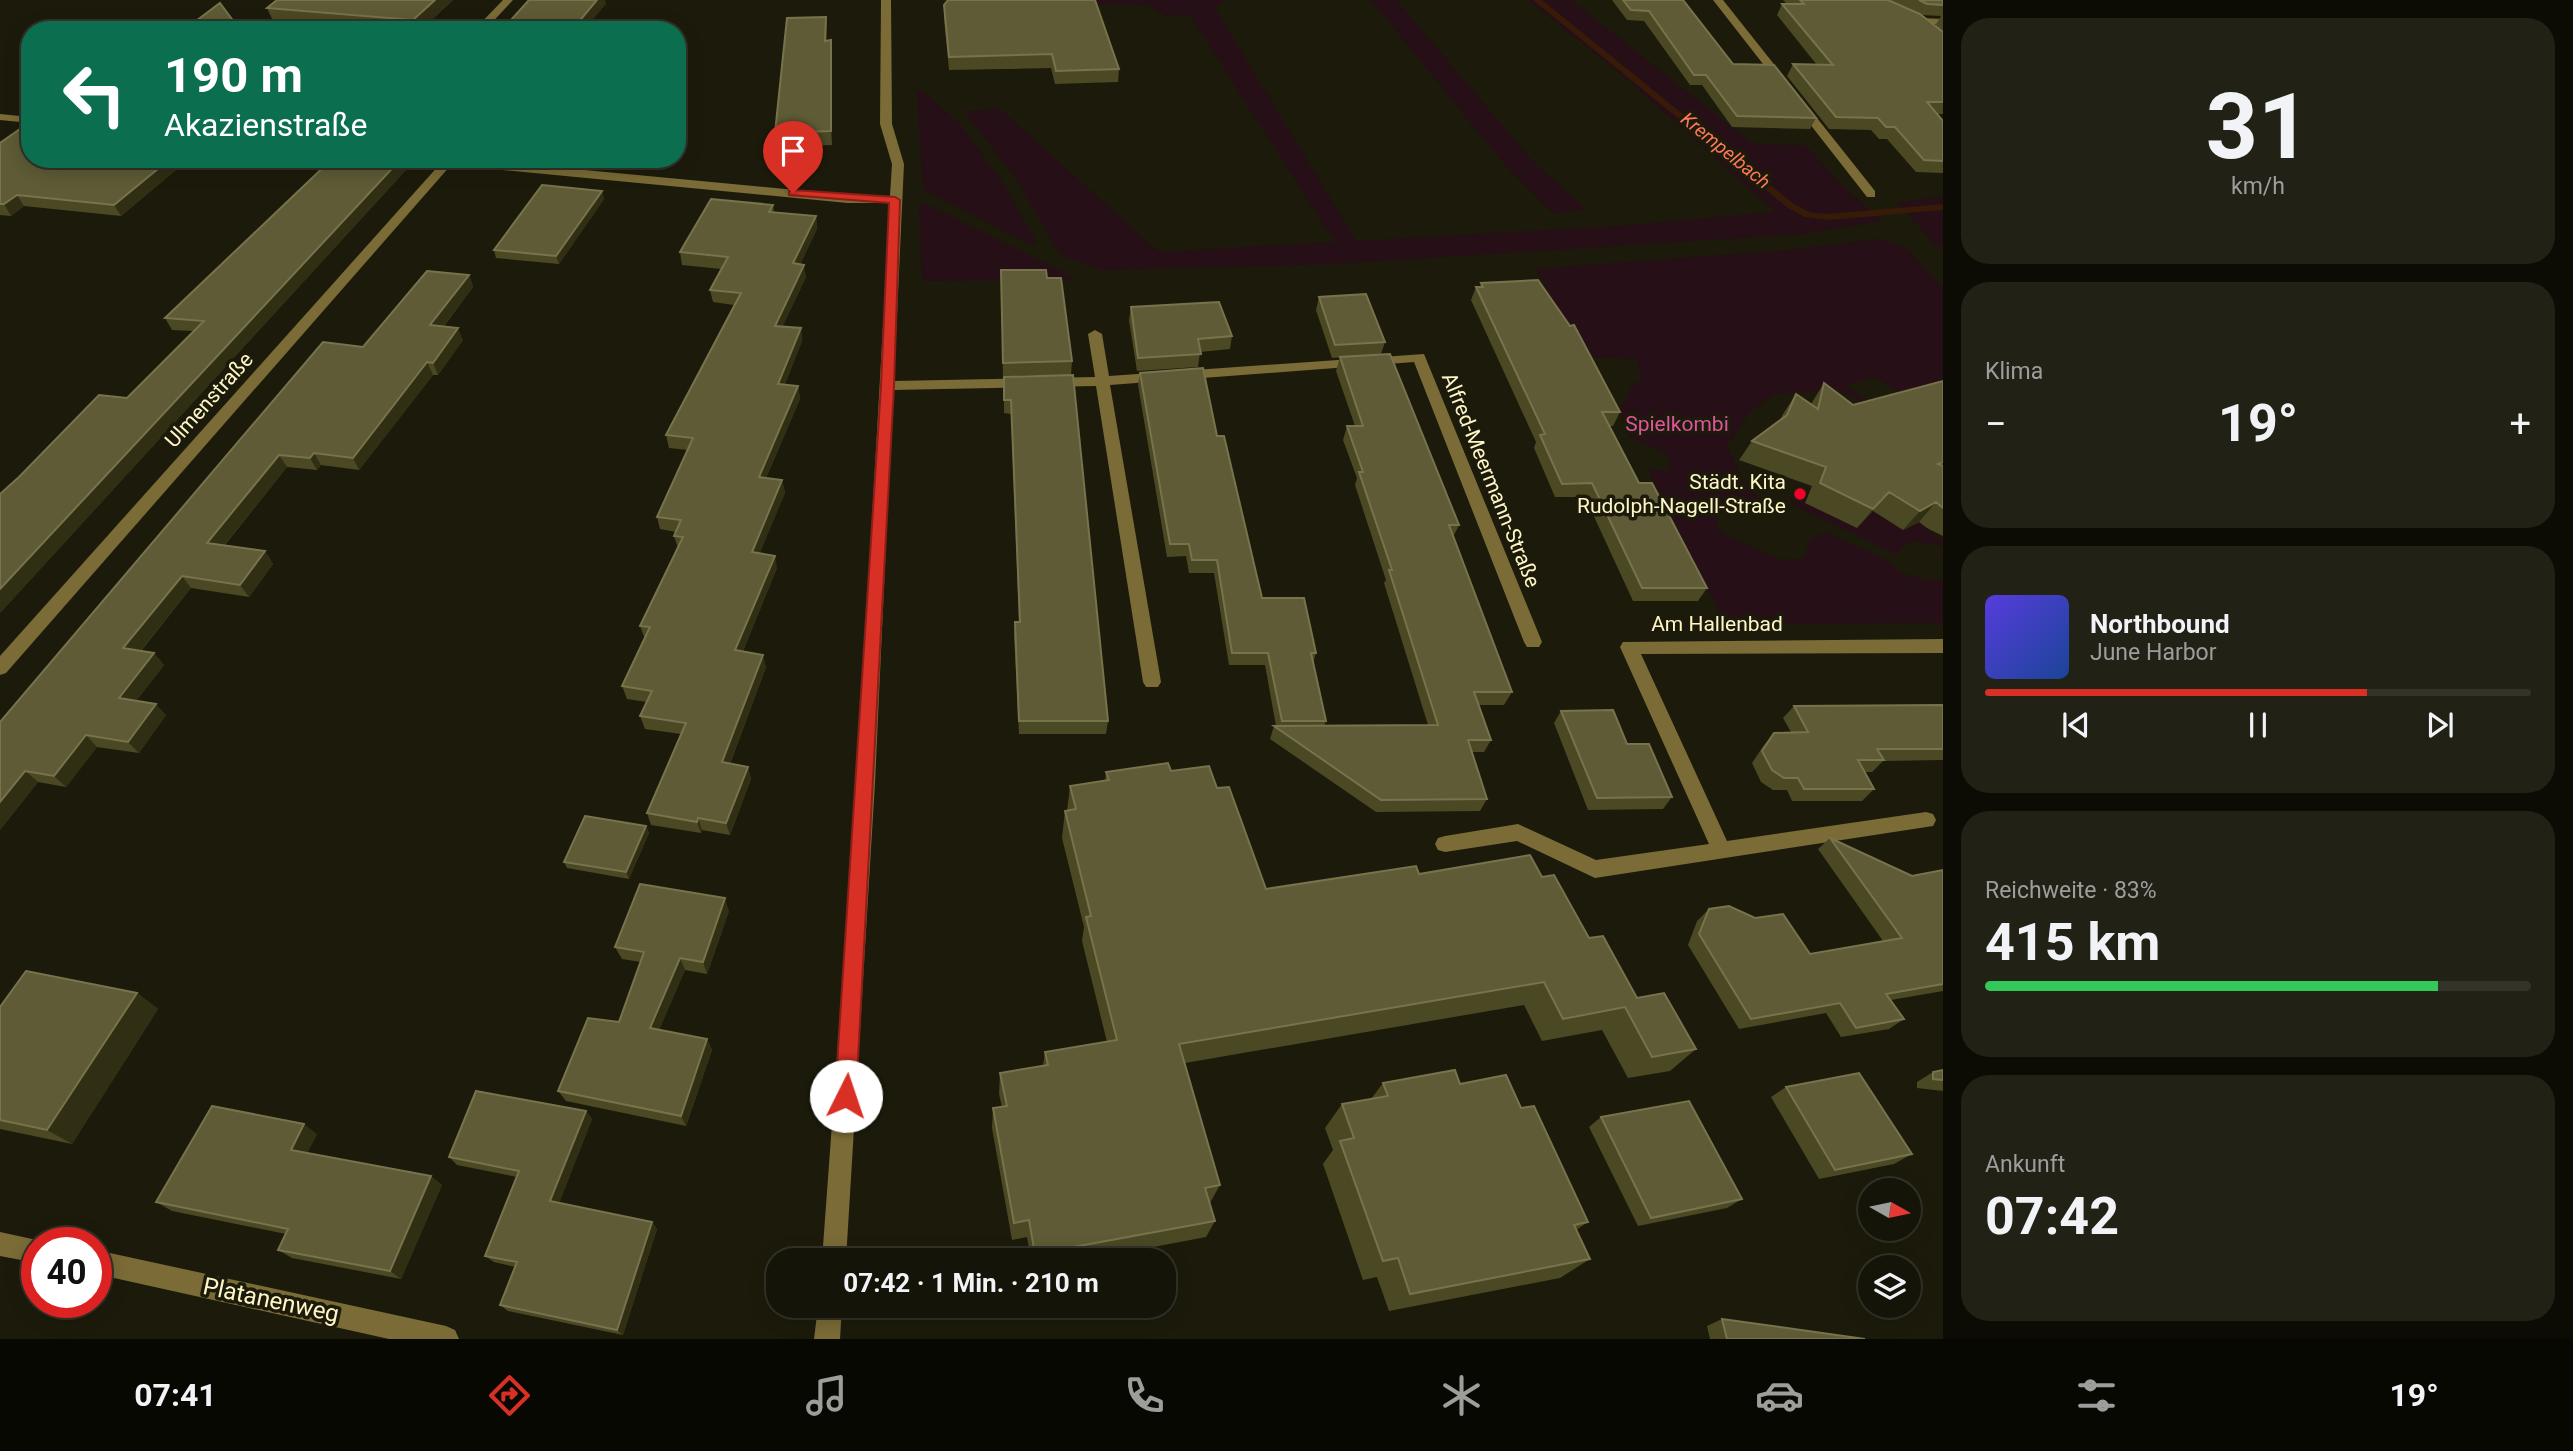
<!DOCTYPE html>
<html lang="de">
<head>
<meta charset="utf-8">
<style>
	:root { --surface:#151408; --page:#222116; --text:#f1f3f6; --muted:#9d9e9c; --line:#343329; --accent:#d93025 }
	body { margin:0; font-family:Roboto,sans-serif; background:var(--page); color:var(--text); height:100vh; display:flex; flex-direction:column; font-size:26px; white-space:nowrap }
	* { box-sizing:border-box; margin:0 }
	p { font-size:23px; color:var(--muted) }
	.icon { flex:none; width:38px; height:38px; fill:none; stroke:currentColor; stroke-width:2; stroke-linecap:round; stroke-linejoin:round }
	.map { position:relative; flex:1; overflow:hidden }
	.drawer { display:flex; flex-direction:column; gap:18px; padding:18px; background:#0c0b04; width:630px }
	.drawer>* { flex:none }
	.top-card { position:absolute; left:21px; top:21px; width:665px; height:147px; border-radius:28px; box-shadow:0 4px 18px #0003,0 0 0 2px var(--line); background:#0b6e4f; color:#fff; overflow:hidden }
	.needle { width:46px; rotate:99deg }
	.controls { position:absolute; left:1858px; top:1178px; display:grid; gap:14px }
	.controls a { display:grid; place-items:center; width:63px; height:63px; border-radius:50%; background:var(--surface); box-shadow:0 4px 18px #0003,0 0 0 2px var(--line); font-size:35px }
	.speed { position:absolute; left:21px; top:1227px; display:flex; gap:14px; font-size:35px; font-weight:700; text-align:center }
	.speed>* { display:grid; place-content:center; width:91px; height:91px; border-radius:50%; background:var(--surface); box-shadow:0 4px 18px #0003,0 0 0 2px var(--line); line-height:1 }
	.speed .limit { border:10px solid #d22; background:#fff; color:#111 }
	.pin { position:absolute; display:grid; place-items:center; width:60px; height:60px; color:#fff; margin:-72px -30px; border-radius:50% 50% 50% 0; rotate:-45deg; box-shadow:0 0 7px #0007 }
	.pin .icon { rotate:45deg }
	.me { position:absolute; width:77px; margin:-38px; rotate:4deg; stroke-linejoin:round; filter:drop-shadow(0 0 5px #0008) }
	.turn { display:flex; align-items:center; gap:24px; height:147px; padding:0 28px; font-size:32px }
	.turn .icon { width:91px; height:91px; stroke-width:2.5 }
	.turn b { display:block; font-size:49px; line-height:60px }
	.big { font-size:52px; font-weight:700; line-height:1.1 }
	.drawer .widget { flex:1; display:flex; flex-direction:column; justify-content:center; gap:10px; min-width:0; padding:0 24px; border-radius:28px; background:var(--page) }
	.drawer .dial { align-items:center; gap:0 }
	.dial b { font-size:91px; line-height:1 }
	.song { display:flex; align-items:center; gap:21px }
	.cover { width:84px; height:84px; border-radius:10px; background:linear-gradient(135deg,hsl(250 70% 55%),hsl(220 70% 35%)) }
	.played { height:7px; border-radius:4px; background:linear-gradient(90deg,var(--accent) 70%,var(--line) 70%) }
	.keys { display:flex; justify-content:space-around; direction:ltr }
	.heat { display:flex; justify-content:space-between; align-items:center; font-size:38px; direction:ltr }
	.charge { height:10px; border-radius:5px; background:linear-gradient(90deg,#34c759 83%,var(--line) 0) }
	.trip { position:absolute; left:766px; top:1248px; width:410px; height:70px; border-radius:28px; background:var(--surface); box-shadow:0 4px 18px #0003,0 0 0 2px var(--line); font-weight:700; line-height:70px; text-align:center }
	.tabs { display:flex; height:112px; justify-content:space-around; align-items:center; background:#080803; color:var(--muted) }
	.tabs .icon { width:49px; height:49px }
	.tabs .active { color:var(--accent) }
	.tabs b { font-size:32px; color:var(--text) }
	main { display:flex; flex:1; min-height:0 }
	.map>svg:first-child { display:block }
	.green { fill:#260f16; fill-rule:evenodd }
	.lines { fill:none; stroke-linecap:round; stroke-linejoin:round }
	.stream { fill:#381a09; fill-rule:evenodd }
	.minor { fill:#7b6b36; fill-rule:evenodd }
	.wall { fill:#4b4824; fill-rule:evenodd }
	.shaded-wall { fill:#302e13 }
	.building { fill:#5e5b36; stroke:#77734c; stroke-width:2 }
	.route { fill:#d93025; stroke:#8d1f18; stroke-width:2 }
	.poi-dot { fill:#f0022a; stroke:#1c1b0b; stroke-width:2.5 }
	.labels { text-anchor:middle; stroke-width:7; stroke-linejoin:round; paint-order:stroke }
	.far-water-label { font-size:19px; font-style:italic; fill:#fe7756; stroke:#1c1b0b }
	.street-label { font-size:21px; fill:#fff6c7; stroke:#1c1b0b }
	.park-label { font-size:21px; fill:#dd559b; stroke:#1c1b0b }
	.poi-label { font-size:21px; fill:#fff6c7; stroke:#1c1b0b; text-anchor:end }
	.near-street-label { font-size:24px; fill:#fff6c7; stroke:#1c1b0b }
</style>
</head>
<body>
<main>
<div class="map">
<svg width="1943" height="1339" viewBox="0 0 1943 1339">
	<rect width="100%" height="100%" fill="#1c1b0b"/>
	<path class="green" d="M1082 0H1226L1215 8 1356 241 1619 226 1776 212 1622 75 1528 0H1571L1752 143 1806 146 1843 186 1882 221 1802 234 1334 264 1101 270 1059 254 1020 185 964 111 1000 109 1159 252 1335 242 1189 14 1166 16 1148 5 1082 4Z
		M1371 0H1396L1535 164 1586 209 1553 214 1505 165Z
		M917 91H923L960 124 1004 185 1036 242 1033 246 923 189Z
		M1943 196V246H1936L1898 203Z
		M919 204H927L1071 276 1072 280 922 281Z
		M1879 239 1907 248 1943 288V396L1868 416 1863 403 1839 390 1774 394 1750 412 1727 446 1743 480 1761 500 1757 508 1732 502 1720 511 1716 525 1725 535 1781 560 1804 558 1811 538 1828 533 1889 561C1899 578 1925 579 1943 581V623L1725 624 1647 469 1670 471 1667 453 1630 438 1619 411 1632 387 1641 380 1637 359 1587 357 1579 349 1536 269 1788 250ZM1876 377 1904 396V397L1872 405 1846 385Z
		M1791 497 1807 499 1806 503 1857 528 1873 511 1903 530 1919 522 1943 541V546L1913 541 1901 548 1897 555 1790 503Z"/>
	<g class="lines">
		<path class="stream" d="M1533 0H1542L1794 204 1809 212 1828 214 1943 204V210L1828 220 1804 217 1788 208Z"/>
		<path class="minor" d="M503 0H513L485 30H474Z
			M881 0H891L892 124 904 164 894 381 1095 377 1088 334 1095 330 1102 334 1109 376 1424 354 1542 642 1539 647H1527L1524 642 1414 362 1110 385 1161 682 1158 687H1146L1143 682 1096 386 893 390 875 783 846 1260H822L857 783 890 203H848L451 165 6 673 0 675V656L440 164 434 159H467L848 195 890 196 892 164 880 124Z
			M1713 0H1723L1875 191V197H1867Z
			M1857 0H1873L1900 8 1920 18 1943 19V25L1915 23 1894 12Z
			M0 114 30 117V123L0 120Z
			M1943 639V653L1641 654 1727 841 1926 812 1933 814 1936 820 1933 826 1595 878 1517 841 1445 852 1438 850 1435 844 1438 838 1445 836 1518 824 1596 860 1709 844 1620 647 1623 642Z
			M0 1232 46 1242H37V1263L0 1256Z
			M96 1250 446 1326 455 1330 459 1339H389L96 1274Z
			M818 1306H842L840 1339H814Z"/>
	</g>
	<path class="wall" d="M453 0 421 30H379L273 21 267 8Z
		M1612 0H1683L1733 64 1816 118 1810 129 1732 127 1702 85H1690L1644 21 1627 20Z
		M1783 0H1943V114H1937L1943 121V173L1916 172 1887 139H1879L1871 130 1829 129 1787 76 1793 64 1817 65 1777 15 1782 4H1787ZM1922 15 1941 16 1935 26Z
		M944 5 1119 69 1118 82 1055 84 1051 68 949 70 944 18Z
		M826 17 827 41 831 40 832 54V145L777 147 775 133Z
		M0 143 30 159H189L121 216 24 206 11 216 0 215Z
		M332 159H416L0 613 127 398 193 331 172 330 165 318Z
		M602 191 604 199 559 264 496 258 494 250Z
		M773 205 774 212 816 216 817 229 800 264 806 277 782 327 801 328 802 341 785 384 798 386 800 399 766 478 782 480 785 493 759 553 777 568 743 651 766 667 730 764 748 767 751 779 730 835 702 830 701 833 651 825 647 813 681 734 645 729 640 716 647 702 627 699 622 686 645 639 640 626 678 548 674 536 676 532 660 529 657 517 688 450 669 448 666 435 734 305 713 302 710 290 721 269 682 265 680 252Z
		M1001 270 1047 278 1072 361 1071 375 1003 376Z
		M469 275 473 287 444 326 463 340 438 375H433L359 470 321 465 317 470 287 467 224 546 265 551 273 564 249 597 191 588 141 651 154 653 164 665 136 701 166 715 139 753 97 747 66 787 38 782 0 830V722L363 347Z
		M1481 283 1620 412 1613 426H1609L1639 483 1707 588 1698 601H1633L1585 497H1555L1534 448 1536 442 1471 300 1476 287H1480Z
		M1319 297 1385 342 1381 354 1459 525 1453 537 1512 692 1504 705H1479L1491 740 1484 752H1472L1487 799 1480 811 1376 812 1270 739 1274 726H1276L1265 665H1229L1214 573H1189L1186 556 1167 557 1138 385 1140 373 1217 436 1262 598 1316 653 1313 663 1326 721 1324 726 1428 725 1384 583 1386 580 1355 485 1357 478 1343 440 1347 426H1355L1336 371 1340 357 1355 356 1332 358 1316 310Z
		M1131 307 1232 336 1230 349 1200 352 1198 367 1137 371 1129 320Z
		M1004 377 1108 721 1106 734H1019L1014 635 1015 622H1019L1011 414 1004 413Z
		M1943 381V536L1927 528 1919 522 1903 530 1873 511 1857 528 1805 503 1812 486 1739 460 1752 441 1780 420 1783 414 1796 394 1811 404 1824 383 1853 405Z
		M1943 705V760L1883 761 1872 772H1865L1874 789 1862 801H1792L1787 790H1773L1761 782 1752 763 1764 745 1774 733 1791 732 1783 718 1794 706Z
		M1561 711 1627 744 1672 797 1663 809 1588 810 1554 723Z
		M1171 771 1217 788 1266 889 1419 874 1542 877 1589 938 1637 998 1696 1049 1670 1071 1628 1078 1602 1030 1542 1041 1524 1005 1185 1063 1220 1185 1210 1203 1215 1221 1206 1237 1085 1260H1031L1027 1237 1012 1240 992 1128 993 1108 1002 1107 999 1094 1000 1073 1043 1066 1045 1052 1107 1042 1082 941 1084 927 1062 838 1065 811H1067L1070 786 1105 781 1106 772Z
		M646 826 649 833 629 879 567 868 564 862Z
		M1830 838 1912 876 1943 870V991L1891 1000 1904 1019 1889 1029 1841 1037 1826 1013 1739 1029 1688 945 1697 921 1709 909 1810 954 1883 941 1818 849Z
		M729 911 707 974 685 970 659 1030 707 1039 712 1050 686 1126 566 1101 558 1091 619 1022 641 962 622 959 615 947Z
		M137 993 158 1009 72 1144 0 1129V1007Z
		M1943 1070V1091L1917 1088V1082L1933 1072Z
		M1383 1083 1460 1084 1521 1108 1588 1222 1576 1230 1590 1259 1560 1278 1389 1311 1377 1277 1363 1280 1323 1164 1333 1150 1325 1128 1342 1104 1371 1099Z
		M1786 1087 1912 1154 1894 1164 1819 1179 1771 1097Z
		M586 1111 592 1119 559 1203 652 1222 657 1229 623 1335 508 1311 500 1305 515 1267 494 1262 485 1256 517 1177 457 1165 449 1157Z
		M1601 1117 1742 1199 1727 1208 1638 1226 1589 1127Z
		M317 1134 307 1153 431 1176 442 1185 401 1279 292 1258 278 1250 286 1234 172 1211 156 1202Z
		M1722 1319 1865 1339H1710L1707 1326Z"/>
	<path class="shaded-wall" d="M435 0H453L421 30H416L413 20Z
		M597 0H605L606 4 584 30H572Z
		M826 17 827 30V54L825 41Z
		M831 40 832 54V145L831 131Z
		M170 159H189L121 216 114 205Z
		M401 159H416L0 613V589Z
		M602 191 604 199 559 264 556 256Z
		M17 195 24 206 11 216 4 204Z
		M816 216 817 229 795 276 793 263Z
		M804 265 806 277 777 339 775 326Z
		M469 275 473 287 435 337 430 325Z
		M458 328 463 340 438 375 433 363Z
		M801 328 802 341 780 397 778 384Z
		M427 362 433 375 359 470 353 458Z
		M798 386 800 399 761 489 759 477Z
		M314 453 321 465 317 470 310 458Z
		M279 455 287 467 216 555 207 543Z
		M782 480 785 493 755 565 752 552Z
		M1889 492 1873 511 1857 528 1873 509Z
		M1936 502 1919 522 1903 530 1920 511Z
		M265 551 273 564 249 597 240 585Z
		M775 556 777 568 738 663 735 650Z
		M182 576 191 588 133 660 123 648Z
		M154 653 164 665 129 710 119 698Z
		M763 655 766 667 726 774 722 762Z
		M156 704 166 715 139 753 128 742Z
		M86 735 97 747 66 787 54 776Z
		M748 767 751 779 730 835 726 823Z
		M25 771 38 782 0 830V802Z
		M698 818 702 830 701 833 697 822Z
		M646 826 649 833 629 879 626 872Z
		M725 898 729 911 707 974 703 962Z
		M680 958 685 970 655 1039 650 1028Z
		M137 993 158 1009 72 1144 47 1130Z
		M707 1039 712 1050 686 1126 681 1116Z
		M586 1111 592 1119 557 1209 550 1201Z
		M304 1124 317 1134 304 1160 291 1150Z
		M431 1176 442 1185 401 1279 390 1271Z
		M652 1222 657 1229 623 1335 617 1330Z"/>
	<path class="building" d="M277 0H435L413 20 267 8Z
		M529 0H597L572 30H502Z
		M948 0H1095L1119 69 1056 71 1052 54 949 57 944 5Z
		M1623 0H1683L1733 64 1774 65 1816 118 1737 116 1706 75H1694L1649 11 1631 10Z
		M1800 0H1888L1920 14 1943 32V102H1927L1943 121V161L1924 160 1895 127H1886L1878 118 1836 117 1793 64 1833 65 1782 4H1804Z
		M1919 0H1943V5L1927 4Z
		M220 3 240 30H184Z
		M826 17 825 41 831 40V131L775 133 787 18Z
		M30 122V159H170L114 205 17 195 4 204H0V143Z
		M332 159H401L0 589V494L19 477 99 395 127 398 204 321 165 318Z
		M542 185 602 191 556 256 494 250Z
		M711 199 773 205 769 212 816 216 793 263 804 265 775 326 801 328 778 384 798 386 759 477 782 480 752 552 775 556 735 650 763 655 722 762 748 767 726 823 698 818 697 822 647 813 686 723 640 716 652 691 622 686 650 627 640 626 683 537 674 536 681 520 657 517 693 438 666 435 741 293 710 290 728 257 680 252Z
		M1001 270H1046L1047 278H1061L1072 361 1003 363Z
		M427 271 469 275 430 325 458 328 433 363 427 362 353 458 314 453 310 458 279 455 207 543 265 551 240 585 182 576 123 648 154 653 119 698 156 704 128 742 86 735 54 776 25 771 0 802V722L323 342 363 347Z
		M1538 280 1570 326 1574 325 1620 412H1602L1639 483H1652L1707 588H1642L1592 483 1562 484 1540 435 1545 434 1476 287H1483L1481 283Z
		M1366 294 1385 342 1335 345 1319 297Z
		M1219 302 1232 336 1198 339 1201 354 1138 358 1131 307Z
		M1390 354 1459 525H1449L1512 692H1474L1491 740H1468L1487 799 1381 800 1274 726 1438 725 1389 570H1392L1359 472H1363L1347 426H1363L1340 357Z
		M1203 368 1217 436H1224L1262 598H1304L1316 653H1311L1326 721H1282L1268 653H1232L1217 560H1192L1189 544H1170L1140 373Z
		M1073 375 1108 721H1019L1015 622H1020L1011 400H1004V377Z
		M1943 381V462L1938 464 1943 466V508L1936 502 1920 511 1889 492 1873 509 1820 483 1826 467 1752 441 1787 415 1796 394 1818 409 1824 383 1853 405Z
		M1943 705V749H1877L1884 760H1858L1874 789H1804L1798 778H1784L1772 770 1762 751 1774 733 1808 732 1794 706Z
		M1613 710 1627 744H1649L1672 797 1597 798 1561 711Z
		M1168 763 1171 771 1209 766 1217 788 1229 787 1266 889 1416 866 1419 874 1530 855 1542 877 1554 875 1589 938 1603 936 1637 998 1664 993 1696 1049 1652 1057 1625 1007 1563 1019 1544 982 1179 1044 1220 1185 1205 1188 1215 1221 1035 1254 1029 1220 1014 1223 993 1108 1007 1106 1000 1073 1048 1065 1045 1052 1117 1040 1086 917 1091 916 1065 811 1076 809 1070 786 1109 780 1106 772Z
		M585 816 646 826 626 872 564 862Z
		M1830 838 1912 876 1943 870V984L1886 994 1904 1019 1856 1028 1840 1003 1751 1019 1699 934 1709 909 1729 906 1755 918 1783 914 1810 954 1902 938Z
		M640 884 725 898 703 962 680 958 650 1028 707 1039 681 1116 558 1091 588 1018 619 1022 644 952 615 947Z
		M26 971 137 993 47 1130 0 1120V1007Z
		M1455 1070 1460 1084 1506 1075 1521 1108 1534 1106 1588 1222 1574 1225 1590 1259 1410 1294 1398 1258 1383 1261 1340 1141 1354 1138 1342 1104 1388 1096 1383 1083Z
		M1943 1070V1080L1933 1079V1072Z
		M1859 1073 1912 1154 1835 1170 1786 1087Z
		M476 1091 586 1111 550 1201 652 1222 617 1330 500 1305 517 1262 485 1256 519 1171 449 1157Z
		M1689 1101 1742 1199 1651 1218 1601 1117Z
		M212 1106 304 1124 291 1150 431 1176 390 1271 278 1250 288 1229 156 1202Z
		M1722 1319 1865 1339H1727Z"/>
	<path class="route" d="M793 190 895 197 900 200 894 386 856 1096 853 1104 846 1107 838 1104 835 1096 881 386 889 203 789 195V191Z"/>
	<circle class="poi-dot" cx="1800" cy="494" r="7"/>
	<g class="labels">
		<g class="far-water-label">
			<text transform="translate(1726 150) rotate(39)" y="7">Krempelbach</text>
		</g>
		<g class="street-label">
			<text transform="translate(209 400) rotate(-48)" y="7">Ulmenstraße</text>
			<text transform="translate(1491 480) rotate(68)" y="7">Alfred-Meermann-Straße</text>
			<text x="1717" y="631">Am Hallenbad</text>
		</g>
		<g class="park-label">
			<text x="1677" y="431">Spielkombi</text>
		</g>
		<g class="poi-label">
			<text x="1786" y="489">Städt. Kita<tspan x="1786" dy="24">Rudolph-Nagell-Straße</tspan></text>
		</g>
		<g class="near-street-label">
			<text transform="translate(271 1300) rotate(12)" y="8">Platanenweg</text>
		</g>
	</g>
</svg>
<div class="controls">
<a><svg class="needle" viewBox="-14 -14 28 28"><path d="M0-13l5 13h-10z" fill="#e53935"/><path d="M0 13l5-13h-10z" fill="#9d9e9c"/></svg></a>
<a><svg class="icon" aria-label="layers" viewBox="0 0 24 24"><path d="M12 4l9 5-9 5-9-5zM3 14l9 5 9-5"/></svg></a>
</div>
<div class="speed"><div class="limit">40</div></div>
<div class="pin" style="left:793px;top:193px;background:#d93025"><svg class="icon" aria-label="arrive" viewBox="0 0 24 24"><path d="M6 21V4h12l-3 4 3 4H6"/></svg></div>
<svg class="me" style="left:846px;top:1096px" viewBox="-20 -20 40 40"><circle r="19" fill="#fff"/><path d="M0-13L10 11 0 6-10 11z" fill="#d93025"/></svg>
<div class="trip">07:42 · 1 Min. · 210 m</div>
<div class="top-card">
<div class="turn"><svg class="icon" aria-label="left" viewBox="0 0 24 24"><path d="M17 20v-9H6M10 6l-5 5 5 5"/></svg><div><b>190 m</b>Akazienstraße</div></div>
</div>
</div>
<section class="drawer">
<div class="widget dial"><b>31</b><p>km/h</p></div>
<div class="widget"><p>Klima</p>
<div class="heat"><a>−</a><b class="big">19°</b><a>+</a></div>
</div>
<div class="widget">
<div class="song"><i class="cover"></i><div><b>Northbound</b><p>June Harbor</p></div></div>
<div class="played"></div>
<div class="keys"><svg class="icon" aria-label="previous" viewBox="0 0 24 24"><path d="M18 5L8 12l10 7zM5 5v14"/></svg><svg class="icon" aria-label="pause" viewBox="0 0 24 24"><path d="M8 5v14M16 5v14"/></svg><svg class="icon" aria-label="next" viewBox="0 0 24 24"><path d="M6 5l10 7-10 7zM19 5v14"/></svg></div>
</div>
<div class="widget"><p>Reichweite · 83%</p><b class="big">415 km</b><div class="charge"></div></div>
<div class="widget"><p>Ankunft</p><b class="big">07:42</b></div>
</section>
</main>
<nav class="tabs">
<b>07:41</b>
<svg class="icon active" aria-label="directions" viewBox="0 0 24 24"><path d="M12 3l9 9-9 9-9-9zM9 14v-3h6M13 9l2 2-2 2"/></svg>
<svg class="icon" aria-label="music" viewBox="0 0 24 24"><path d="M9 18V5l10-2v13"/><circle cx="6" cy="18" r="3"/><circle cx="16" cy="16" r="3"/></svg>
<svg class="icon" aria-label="phone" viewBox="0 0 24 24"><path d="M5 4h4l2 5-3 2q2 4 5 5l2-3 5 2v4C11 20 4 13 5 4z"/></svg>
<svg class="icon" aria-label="climate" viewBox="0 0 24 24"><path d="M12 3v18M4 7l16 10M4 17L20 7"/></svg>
<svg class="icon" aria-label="car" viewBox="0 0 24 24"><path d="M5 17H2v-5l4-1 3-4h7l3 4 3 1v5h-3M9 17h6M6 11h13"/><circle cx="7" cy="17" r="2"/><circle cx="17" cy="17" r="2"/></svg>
<svg class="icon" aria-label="filters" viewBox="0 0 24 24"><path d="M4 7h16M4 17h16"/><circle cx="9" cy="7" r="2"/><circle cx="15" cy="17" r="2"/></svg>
<b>19°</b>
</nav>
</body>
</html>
